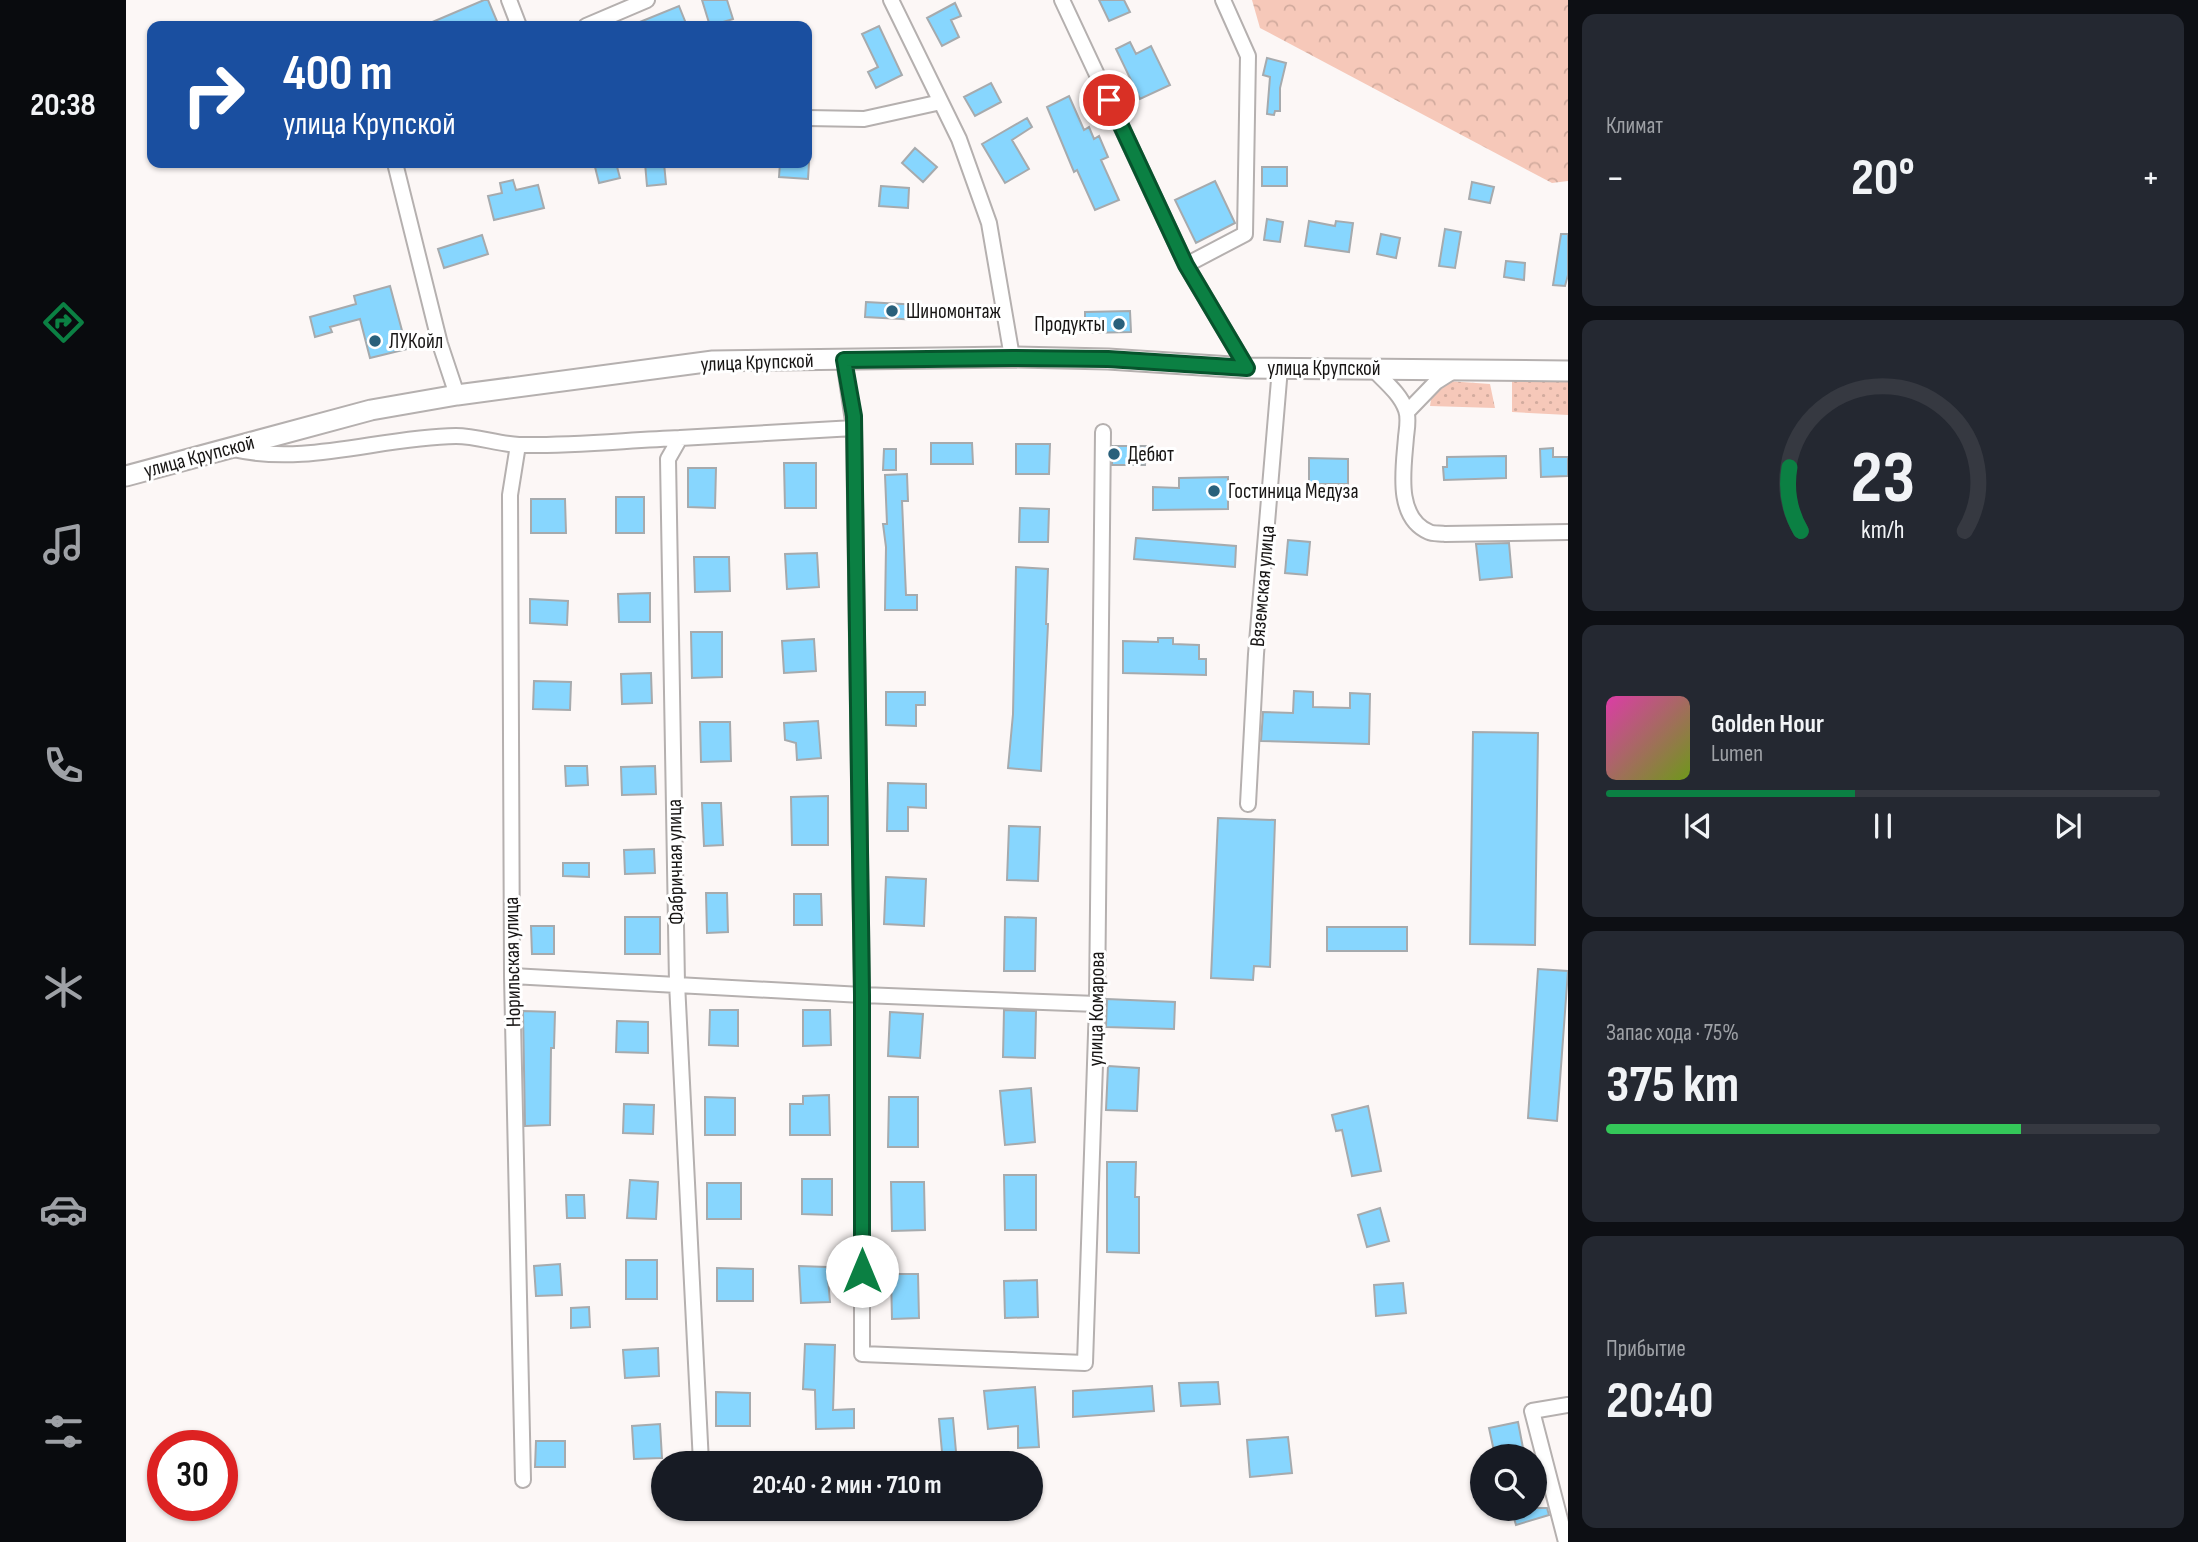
<!DOCTYPE html>
<html lang="ru">
<head>
<meta charset="utf-8">
<style>
	:root { --surface:#171b24; --page:#242831; --text:#f1f3f6; --muted:#9ea1a6; --line:#363941; --accent:#0b8043 }
	body { margin:0; font-family:"Sofia Sans Condensed",sans-serif; background:var(--page); color:var(--text); height:100vh; display:flex; flex-direction:column; font-size:26px; white-space:nowrap }
	* { box-sizing:border-box; margin:0 }
	p { font-size:23px; color:var(--muted) }
	.icon { flex:none; width:38px; height:38px; fill:none; stroke:currentColor; stroke-width:2; stroke-linecap:round; stroke-linejoin:round }
	.map { position:relative; flex:1; overflow:hidden }
	.sheet { display:flex; flex-direction:column; gap:14px; padding:14px; background:#0d0f14; width:630px }
	.sheet>* { flex:none }
	.guide { position:absolute; left:21px; top:21px; width:665px; height:147px; border-radius:14px; box-shadow:0 2px 5px #0004; background:#1a4fa0; color:#fff; overflow:hidden }
	.controls { position:absolute; left:1344px; top:1444px; display:grid; gap:14px }
	.controls a { display:grid; place-items:center; width:77px; height:77px; border-radius:50%; background:var(--surface); box-shadow:0 2px 5px #0004; font-size:35px }
	.speed { position:absolute; left:21px; top:1430px; display:flex; gap:14px; font-size:35px; font-weight:700; text-align:center }
	.speed>* { display:grid; place-content:center; width:91px; height:91px; border-radius:50%; background:var(--surface); box-shadow:0 2px 5px #0004; line-height:1 }
	.speed .limit { border:10px solid #d22; background:#fff; color:#111 }
	.pin { position:absolute; display:grid; place-items:center; width:60px; height:60px; color:#fff; margin:-30px; border:4px solid #fff; border-radius:50%; box-shadow:0 2px 7px #0007 }
	.me { position:absolute; width:77px; margin:-38px; rotate:0deg; stroke-linejoin:round; filter:drop-shadow(0 0 5px #0008) }
	.turn { display:flex; align-items:center; gap:24px; height:147px; padding:0 21px; font-size:32px }
	.turn .icon { width:91px; height:91px; stroke-width:2.5 }
	.turn b { display:block; font-size:49px; line-height:60px }
	.big { font-size:52px; font-weight:700; line-height:1.1 }
	.sheet .card { flex:1; display:flex; flex-direction:column; justify-content:center; gap:10px; min-width:0; padding:0 24px; border-radius:14px; background:var(--page) }
	.sheet .dial { align-items:center; gap:0 }
	.dial svg { height:182px; overflow:visible; fill:none; stroke:var(--line); stroke-width:7; stroke-linecap:round; text-anchor:middle }
	.dial text { fill:var(--text); stroke:none }
	.song { display:flex; align-items:center; gap:21px }
	.cover { width:84px; height:84px; border-radius:10px; background:linear-gradient(135deg,hsl(320 70% 55%),hsl(80 70% 35%)) }
	.played { height:7px; border-radius:4px; background:linear-gradient(90deg,var(--accent) 45%,var(--line) 45%) }
	.keys { display:flex; justify-content:space-around; direction:ltr }
	.heat { display:flex; justify-content:space-between; align-items:center; font-size:38px; direction:ltr }
	.charge { height:10px; border-radius:5px; background:linear-gradient(90deg,#34c759 75%,var(--line) 0) }
	.trip { position:absolute; left:525px; top:1451px; width:392px; height:70px; border-radius:35px; background:var(--surface); box-shadow:0 2px 5px #0004; font-weight:700; line-height:70px; text-align:center }
	main { display:flex; flex:1; min-height:0 }
	.tabs { display:flex; flex-direction:column; width:126px; justify-content:space-around; align-items:center; background:#090b0e; color:var(--muted) }
	.tabs .icon { width:49px; height:49px }
	.tabs .selected { color:var(--accent) }
	.tabs b { font-size:32px; color:var(--text) }
	.map>svg:first-child { display:block }
	.forest { fill:url(#forest-crowns) }
	.park { fill:url(#park-dots) }
	.building { fill:#87d6fe; stroke:#a6aaad; stroke-width:2 }
	.lines { fill:none; stroke-linecap:round; stroke-linejoin:round }
	.minor-casing { stroke:#b5b0af; stroke-width:18 }
	.major-casing { stroke:#b5b0af; stroke-width:23 }
	.minor { stroke:#fff; stroke-width:14 }
	.major { stroke:#fff; stroke-width:19 }
	.route-casing { stroke:#07532c; stroke-width:18 }
	.route { stroke:#0b8043; stroke-width:12 }
	.poi-dot { fill:#29607b; stroke:#fff; stroke-width:2.5 }
	.labels { text-anchor:middle; stroke-width:6; stroke-linejoin:round; paint-order:stroke }
	.poi-label { font-size:21px; fill:#181615; stroke:#fff; text-anchor:start }
	.street-label { font-size:21px; fill:#181615; stroke:#fff }
</style>
</head>
<body>
<main>
<nav class="tabs">
<b>20:38</b>
<svg class="icon selected" aria-label="directions" viewBox="0 0 24 24"><path d="M12 3l9 9-9 9-9-9zM9 14v-3h6M13 9l2 2-2 2"/></svg>
<svg class="icon" aria-label="music" viewBox="0 0 24 24"><path d="M9 18V5l10-2v13"/><circle cx="6" cy="18" r="3"/><circle cx="16" cy="16" r="3"/></svg>
<svg class="icon" aria-label="phone" viewBox="0 0 24 24"><path d="M5 4h4l2 5-3 2q2 4 5 5l2-3 5 2v4C11 20 4 13 5 4z"/></svg>
<svg class="icon" aria-label="climate" viewBox="0 0 24 24"><path d="M12 3v18M4 7l16 10M4 17L20 7"/></svg>
<svg class="icon" aria-label="car" viewBox="0 0 24 24"><path d="M5 17H2v-5l4-1 3-4h7l3 4 3 1v5h-3M9 17h6M6 11h13"/><circle cx="7" cy="17" r="2"/><circle cx="17" cy="17" r="2"/></svg>
<svg class="icon" aria-label="filters" viewBox="0 0 24 24"><path d="M4 7h16M4 17h16"/><circle cx="9" cy="7" r="2"/><circle cx="15" cy="17" r="2"/></svg>
</nav>
<div class="map">
<svg width="1442" height="1542" viewBox="0 0 1442 1542">
	<defs>
		<pattern id="forest-crowns" width="20" height="18" patternUnits="userSpaceOnUse" patternTransform="scale(1.75)"><rect width="20" height="18" fill="#f6c8b9"/><path d="M2 6a3 3 0 1 1 6 0M12 15a3 3 0 1 1 6 0" fill="none" stroke="#d2ab9e"/></pattern>
		<pattern id="park-dots" width="8" height="8" patternUnits="userSpaceOnUse" patternTransform="scale(1.75)"><rect width="8" height="8" fill="#f6c8b9"/><path d="M2 2h.1M6 6h.1" fill="none" stroke="#d2ab9e" stroke-width="1.8" stroke-linecap="round"/></pattern>
	</defs>
	<rect width="100%" height="100%" fill="#fcf7f6"/>
	<path class="forest" d="M1126 0H1442V181L1426 183 1134 28Z"/>
	<path class="park" d="M1308 380 1364 384 1369 408 1304 406Z
		M1386 380 1442 381V415L1386 412Z"/>
	<path class="building" d="M358 0H362L373 26H297Z
		M576 0H601L607 19 584 26Z
		M973 0H998L1004 12 983 21Z
		M829 3 835 16 825 20 833 37 816 46 801 18Z
		M553 6 561 26H504Z
		M753 26 776 75 750 88 742 72 752 67 736 34Z
		M1004 42 1010 54 1025 46 1044 85 1014 99 990 49Z
		M1141 58 1160 63 1154 88V111H1149L1148 115 1141 114 1144 77 1137 75Z
		M865 83 875 102 849 116 838 97Z
		M943 96 958 130 963 127 968 139 973 136 982 157 975 160 993 200 969 210 951 170 948 172 921 107Z
		M901 118 906 127 886 140 903 169 879 183 856 144Z
		M789 148 811 167 797 182 776 163Z
		M468 163H490L494 178 473 183Z
		M519 163H538L540 184 521 186Z
		M654 163H683L682 179 653 177Z
		M1136 167H1161V186H1136Z
		M387 180 390 190 412 185 418 208 368 220 362 196 376 193 374 183Z
		M1089 181 1109 223 1070 243 1049 200Z
		M1346 182 1368 187 1364 203 1343 199Z
		M755 186 783 188 782 208 753 206Z
		M1141 219 1157 222 1154 242 1138 240Z
		M1183 221 1209 226 1210 221 1227 223 1223 252 1179 246Z
		M1319 229 1335 232 1329 268 1313 266Z
		M1255 234 1274 238 1270 258 1251 254Z
		M1435 234H1442V275L1439 286 1427 285Z
		M356 235 362 254 318 268 312 249Z
		M1380 261 1399 263 1398 280 1378 277Z
		M264 286 281 349 244 358 234 319 204 327 206 332 189 337 184 317 230 304 228 296Z
		M740 302 794 305 793 320 739 317Z
		M1004 311 1005 332 959 333V312Z
		M805 443H846L847 464H805Z
		M890 444H924L923 474H890Z
		M986 446H1020L1019 465H986Z
		M1427 448V457H1442V476L1415 477 1414 449Z
		M758 449H770V470H757Z
		M1380 456V478L1318 480 1317 467H1321V457Z
		M1183 458 1222 459V484H1183Z
		M658 463H690V508H659Z
		M562 468H590L589 508 562 507Z
		M781 474 782 501H776L780 595H791V610H759L760 547 757 524H761L759 475Z
		M1102 477V509L1027 510V487L1053 488V478Z
		M490 497H518V533H490Z
		M405 499H439L440 533H405Z
		M894 508 923 509 922 542H893Z
		M1010 538 1110 546 1109 567 1008 559Z
		M1162 540 1184 542 1181 575 1159 573Z
		M1383 543 1386 577 1354 580 1350 544Z
		M691 553 693 587 661 589 659 554Z
		M568 557H603L604 591 569 592Z
		M890 567 922 569 920 624H922L915 771 882 768 887 714Z
		M524 593V622H493L492 594Z
		M404 599 442 601 441 625 404 623Z
		M565 632H596V677L566 678Z
		M1032 638H1047V644L1073 645V659H1080V675L997 673V641L1032 642Z
		M688 639 690 671 658 673 656 641Z
		M525 673 526 703 496 704 495 674Z
		M408 681 445 682 444 710 407 709Z
		M1168 691 1187 692V707L1224 708V693L1244 694 1243 744 1135 741 1137 712 1167 713Z
		M760 692H799V705H790V726L760 725Z
		M692 721 695 758 671 760 670 743 659 740 658 723Z
		M574 722H604L605 761 575 762Z
		M1347 732 1412 733 1409 945 1344 944Z
		M439 766H461L462 785 440 786Z
		M529 766 530 794 496 795 495 767Z
		M762 783 800 784V808L782 807V831H761Z
		M702 796V845H666L665 797Z
		M576 803H595L597 845 578 846Z
		M1092 818 1149 820 1144 967 1128 966 1127 980 1085 978Z
		M883 826 914 827 912 881 881 880Z
		M528 849 529 873 499 874 498 850Z
		M437 863H463V877L437 876Z
		M760 877 800 879 798 926 758 924Z
		M580 893H601L602 932 581 933Z
		M668 894H695L696 925H668Z
		M499 917H534V954H499Z
		M879 917 910 918 909 971H878Z
		M405 926H428V954H406Z
		M1201 927H1281V951H1201Z
		M1412 969 1442 971 1431 1121 1402 1118Z
		M981 999 1049 1002 1048 1029 980 1027Z
		M584 1010H612V1046L583 1045Z
		M677 1010H704L705 1045 677 1046Z
		M878 1010 910 1011 909 1058 877 1057Z
		M397 1011 429 1012 428 1048H425L424 1125 399 1126Z
		M764 1012 797 1014 794 1058 762 1056Z
		M491 1021 522 1022V1053L490 1052Z
		M982 1066 1013 1068 1011 1111 980 1110Z
		M905 1088 909 1142 879 1145 874 1091Z
		M703 1095 704 1135H664V1104H677V1096Z
		M579 1097 609 1098V1135H579Z
		M763 1097H792V1147H762Z
		M498 1104 528 1105 527 1134 497 1133Z
		M1242 1106 1255 1171 1226 1176 1216 1130 1210 1131 1206 1115Z
		M981 1162H1010L1009 1197H1013V1253L981 1252Z
		M878 1175H910V1230H879Z
		M676 1179H706V1215L676 1214Z
		M504 1180 532 1182 530 1219 501 1218Z
		M765 1182H798L799 1230 766 1231Z
		M581 1183H615V1219H581Z
		M440 1195H458L459 1218H441Z
		M1254 1208 1263 1241 1241 1247 1232 1215Z
		M500 1260H531V1299H500Z
		M434 1264 436 1295 410 1296 408 1266Z
		M673 1266 701 1267 704 1302 675 1303Z
		M591 1268 627 1269V1301H591Z
		M765 1274H792L793 1318 766 1319Z
		M911 1280 912 1317 879 1318 878 1281Z
		M1277 1283 1280 1313 1250 1316 1248 1285Z
		M463 1307 464 1327 445 1328V1308Z
		M679 1344 709 1345 707 1410 728 1409V1428L690 1429 689 1390 677 1389Z
		M532 1348 533 1376 499 1378 497 1350Z
		M1092 1382 1094 1404 1055 1406 1053 1383Z
		M1026 1386 1028 1411 947 1417V1391Z
		M909 1387 913 1447 892 1448V1426L862 1429 858 1391Z
		M590 1392 624 1393V1426H590Z
		M827 1418 831 1463H817L813 1419Z
		M1392 1422 1398 1453 1369 1456 1363 1428Z
		M534 1424 536 1458 508 1459 506 1426Z
		M1162 1437 1166 1473 1124 1477 1121 1440Z
		M410 1441H439V1467H409Z
		M1385 1508H1421L1423 1515 1390 1525Z"/>
	<g class="lines">
		<g class="minor-casing">
			<path id="minor" d="M383 0 393 26
				M765 0 833 139 863 223 886 357
				M936 0 1060 265 1121 368
				M460 26 521 0
				M681 118 738 119 815 102
				M269 163 314 344 331 395
				M1060 265 1119 234 1122 56 1097 0
				M718 360 728 428 736 995V1354L959 1363 971 1004 977 432
				M1246 368C1258 381 1274 393 1280 410 1283 418 1281 428 1280 437 1278 466 1268 517 1303 532 1307 534 1314 533 1319 534L1442 532
				M1281 412 1310 382 1329 370
				M392 445 384 495 386 976 397 1480
				M107 449C182 466 254 437 330 436 351 436 372 444 393 445 445 446 502 440 554 438
				M1122 804 1130 654 1154 368
				M386 976 736 995 971 1004
				M575 1463 551 983 542 459 554 438 728 428
				M1440 1542 1406 1411 1442 1405"/>
		</g>
		<g class="major-casing">
			<path id="major" d="M0 476 245 410 331 395 587 361 886 357 982 359 1121 368 1442 371"/>
		</g>
		<use href="#minor" class="minor"/>
		<use href="#major" class="major"/>
	</g>
	<g class="lines">
		<g class="route-casing">
			<path id="route" d="M736 1271V995L728 416 718 360 886 358 982 359 1121 368 1060 265 983 100"/>
		</g>
		<use href="#route" class="route"/>
	</g>
	<g class="poi-dot">
		<circle cx="766" cy="311" r="7"/>
		<circle cx="993" cy="324" r="7"/>
		<circle cx="249" cy="341" r="7"/>
		<circle cx="988" cy="454" r="7"/>
		<circle cx="1088" cy="491" r="7"/>
	</g>
	<g class="labels">
		<g class="poi-label">
			<text x="780" y="318">Шиномонтаж</text>
			<text x="979" y="331" text-anchor="end">Продукты</text>
			<text x="263" y="348">ЛУКойл</text>
			<text x="1002" y="461">Дебют</text>
			<text x="1102" y="498">Гостиница Медуза</text>
		</g>
		<g class="street-label">
			<text transform="translate(631 362) rotate(-2)" y="7">улица Крупской</text>
			<text x="1198" y="375">улица Крупской</text>
			<text transform="translate(73 456) rotate(-15)" y="7">улица Крупской</text>
			<text transform="translate(1136 586) rotate(-85)" y="7">Вяземская улица</text>
			<text transform="translate(549 862) rotate(-91)" y="7">Фабричная улица</text>
			<text transform="translate(386 962) rotate(-91)" y="7">Норильская улица</text>
			<text transform="translate(970 1009) rotate(-89)" y="7">улица Комарова</text>
		</g>
	</g>
</svg>
<div class="controls">
<a><svg class="icon" aria-label="search" viewBox="0 0 24 24"><circle cx="10" cy="10" r="6"/><path d="M15 15l6 6"/></svg></a>
</div>
<div class="speed"><div class="limit">30</div></div>
<div class="pin" style="left:983px;top:100px;background:#d93025"><svg class="icon" aria-label="arrive" viewBox="0 0 24 24"><path d="M6 21V4h12l-3 4 3 4H6"/></svg></div>
<svg class="me" style="left:736px;top:1271px" viewBox="-20 -20 40 40"><circle r="19" fill="#fff"/><path d="M0-13L10 11 0 6-10 11z" fill="#0b8043"/></svg>
<div class="trip">20:40 · 2 мин · 710 m</div>
<div class="guide">
<div class="turn"><svg class="icon" aria-label="right" viewBox="0 0 24 24"><path d="M7 20v-9h11M14 6l5 5-5 5"/></svg><div><b>400 m</b>улица Крупской</div></div>
</div>
</div>
<section class="sheet">
<div class="card"><p>Климат</p>
<div class="heat"><a>−</a><b class="big">20°</b><a>+</a></div>
</div>
<div class="card dial"><svg viewBox="0 0 100 80">
<path d="M14 69A42 42 0 1 1 86 69"/>
<path d="M14 69A42 42 0 0 1 9 41" stroke="#0b8043"/>
<text x="50" y="56" font-size="32" font-weight="700">23</text>
<text x="50" y="72" font-size="11">km/h</text>
</svg></div>
<div class="card">
<div class="song"><i class="cover"></i><div><b>Golden Hour</b><p>Lumen</p></div></div>
<div class="played"></div>
<div class="keys"><svg class="icon" aria-label="previous" viewBox="0 0 24 24"><path d="M18 5L8 12l10 7zM5 5v14"/></svg><svg class="icon" aria-label="pause" viewBox="0 0 24 24"><path d="M8 5v14M16 5v14"/></svg><svg class="icon" aria-label="next" viewBox="0 0 24 24"><path d="M6 5l10 7-10 7zM19 5v14"/></svg></div>
</div>
<div class="card"><p>Запас хода · 75%</p><b class="big">375 km</b><div class="charge"></div></div>
<div class="card"><p>Прибытие</p><b class="big">20:40</b></div>
</section>
</main>
</body>
</html>
